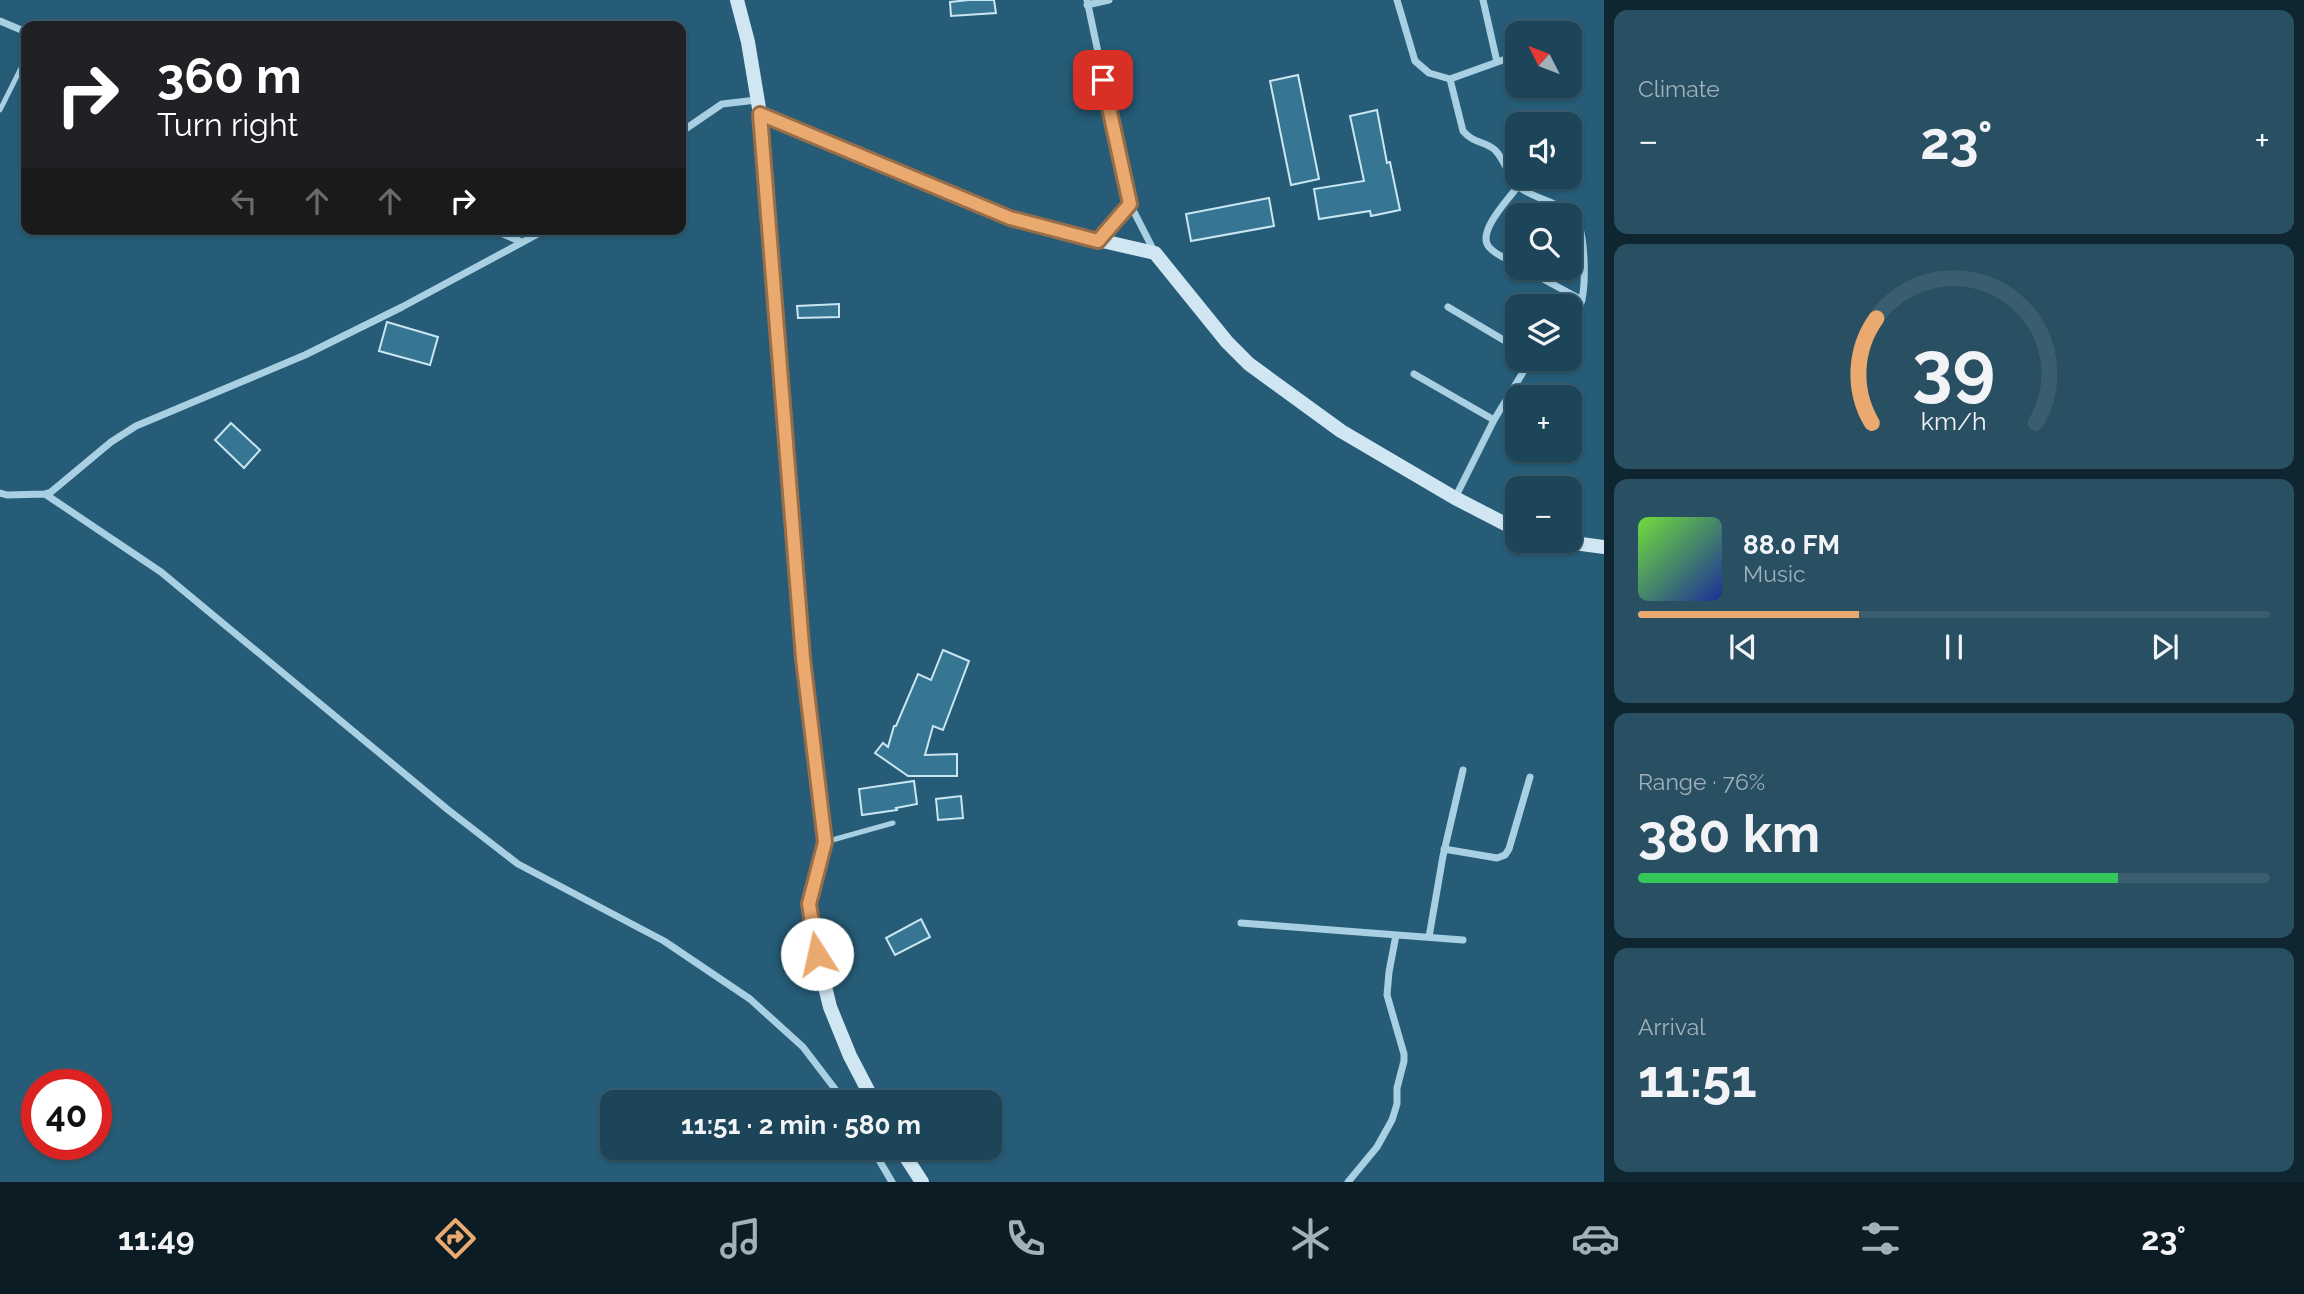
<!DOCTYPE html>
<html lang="en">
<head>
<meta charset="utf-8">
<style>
	:root { --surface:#1c4559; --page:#294f62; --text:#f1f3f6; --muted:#a0b1ba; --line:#3a5d6f; --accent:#eaa96e }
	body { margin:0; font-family:Raleway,sans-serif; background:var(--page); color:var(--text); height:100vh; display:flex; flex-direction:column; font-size:26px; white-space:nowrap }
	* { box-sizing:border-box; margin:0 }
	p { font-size:23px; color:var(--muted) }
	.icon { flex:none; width:38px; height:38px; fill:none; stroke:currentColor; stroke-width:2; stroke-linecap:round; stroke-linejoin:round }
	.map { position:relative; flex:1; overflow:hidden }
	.panel { display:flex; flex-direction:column; gap:10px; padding:10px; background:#0f2631; width:700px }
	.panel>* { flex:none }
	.hud { position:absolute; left:21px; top:21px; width:665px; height:214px; border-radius:14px; box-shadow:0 2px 5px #0004,0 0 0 2px var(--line); background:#202124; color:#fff; overflow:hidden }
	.needle { width:46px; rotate:312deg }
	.buttons { position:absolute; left:1505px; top:21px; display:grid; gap:14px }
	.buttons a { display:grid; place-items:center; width:77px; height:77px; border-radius:14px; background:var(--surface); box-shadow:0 2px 5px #0004,0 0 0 2px var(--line); font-size:35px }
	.speed { position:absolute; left:21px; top:1069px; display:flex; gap:14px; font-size:35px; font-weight:700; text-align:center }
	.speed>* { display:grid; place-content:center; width:91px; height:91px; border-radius:50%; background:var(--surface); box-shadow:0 2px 5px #0004,0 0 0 2px var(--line); line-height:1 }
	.speed .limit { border:10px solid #d22; background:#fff; color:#111 }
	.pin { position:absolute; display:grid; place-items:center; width:60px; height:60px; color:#fff; margin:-30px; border-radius:14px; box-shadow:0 4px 10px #0006 }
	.me { position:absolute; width:77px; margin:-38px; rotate:350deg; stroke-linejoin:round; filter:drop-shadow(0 0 5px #0008) }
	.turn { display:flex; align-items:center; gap:24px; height:147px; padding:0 21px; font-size:32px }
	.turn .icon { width:91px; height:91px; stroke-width:2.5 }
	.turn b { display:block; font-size:49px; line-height:60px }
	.lanes { display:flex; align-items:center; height:66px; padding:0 21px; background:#0003; justify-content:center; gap:35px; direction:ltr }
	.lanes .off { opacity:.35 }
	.big { font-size:52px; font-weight:700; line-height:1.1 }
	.panel .tile { flex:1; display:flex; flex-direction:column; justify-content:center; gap:10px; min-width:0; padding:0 24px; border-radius:14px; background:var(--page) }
	.panel .dial { align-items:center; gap:0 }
	.dial svg { height:182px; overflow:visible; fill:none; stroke:var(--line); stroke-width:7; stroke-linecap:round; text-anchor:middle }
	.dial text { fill:var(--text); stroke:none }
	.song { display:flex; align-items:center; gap:21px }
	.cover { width:84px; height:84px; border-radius:10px; background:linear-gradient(135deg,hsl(100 70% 55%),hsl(230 70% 35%)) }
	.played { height:7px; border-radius:4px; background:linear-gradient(90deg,var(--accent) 35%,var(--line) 35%) }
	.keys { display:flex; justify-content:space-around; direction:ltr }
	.heat { display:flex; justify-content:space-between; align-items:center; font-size:38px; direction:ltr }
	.charge { height:10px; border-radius:5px; background:linear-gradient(90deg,#34c759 76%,var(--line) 0) }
	.trip { position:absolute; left:600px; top:1090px; width:402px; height:70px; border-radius:14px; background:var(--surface); box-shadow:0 2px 5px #0004,0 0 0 2px var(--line); font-weight:700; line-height:70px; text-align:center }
	.menu { display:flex; height:112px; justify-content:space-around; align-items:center; background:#0b1c24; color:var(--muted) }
	.menu .icon { width:49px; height:49px }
	.menu .active { color:var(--accent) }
	.menu b { font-size:32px; color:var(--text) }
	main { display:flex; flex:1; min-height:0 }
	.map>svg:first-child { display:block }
	.building { fill:#377693; stroke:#cae6f2; stroke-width:2 }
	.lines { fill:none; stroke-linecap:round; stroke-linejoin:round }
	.lane { stroke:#a8d0e2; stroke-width:5 }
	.street { stroke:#a8d0e2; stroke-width:7 }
	.secondary { stroke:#d0e7f3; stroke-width:14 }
	.route-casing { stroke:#986e48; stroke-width:18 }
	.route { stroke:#eaa96e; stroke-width:12 }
</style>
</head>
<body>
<main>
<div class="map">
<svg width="1604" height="1182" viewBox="0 0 1604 1182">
	<rect width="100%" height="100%" fill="#265c77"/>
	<path class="building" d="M969 0H994L996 13 951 16 950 2Z
		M1298 75 1319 179 1291 185 1270 81Z
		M1377 110 1387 163 1390 162 1400 210 1371 216 1370 211 1319 219 1314 189 1364 181 1350 116Z
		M1269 198 1274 226 1191 241 1186 214Z
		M839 304V317L798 318 797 306Z
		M387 322 438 337 430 365 379 351Z
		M231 423 260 450 244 468 215 440Z
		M943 650 969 661 943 730 933 726 925 755 957 754V776H908L875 753 883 743 888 747 894 726H896L918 674 931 680Z
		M914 781 917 804 896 808 897 810 862 815 859 789Z
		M961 796 963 818 938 820 936 799Z
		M921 919 930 937 895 955 886 938Z"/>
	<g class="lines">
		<path class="lane" d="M0 110 26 58
			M825 842 893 823"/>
		<path class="street" d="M1087 0 1130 204 1154 251
			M1397 0 1415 61 1429 73 1450 79 1517 55
			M1483 0 1497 62
			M1087 5 1109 0
			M0 21 26 32
			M1450 79 1463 131C1474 144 1485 141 1495 150 1505 160 1508 176 1518 186 1534 200 1561 201 1575 218 1586 231 1586 287 1581 303 1579 310 1575 315 1570 321
			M681 132 722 104 757 100
			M491 229 522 242
			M1099 241 1130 204
			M1517 264C1508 259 1495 255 1489 247 1476 232 1509 199 1518 186
			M1523 268 1582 300
			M1448 307 1517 348
			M1414 374 1494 420
			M0 493 7 495 45 494 51 492 111 442 136 426 305 355 402 307 547 229
			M45 494 161 572 447 809 518 864 664 941 750 999 803 1047 845 1102
			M1455 498 1494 420 1531 359
			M1444 849 1497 858 1505 855 1509 849 1530 777
			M1241 923 1463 940
			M1429 937 1443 856 1463 770
			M872 1148 892 1182
			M1348 1182 1377 1147 1392 1120 1397 1104V1088L1404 1061V1054L1387 995 1389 972 1396 935"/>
		<path class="secondary" d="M737 0 748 42 760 114 803 658 825 842 809 904 817 954 830 1007 850 1056 874 1102
			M760 114 1010 217 1050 229 1155 253 1227 342 1249 364 1341 431 1455 498 1517 530
			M1559 541 1604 547
			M900 1148 922 1182"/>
	</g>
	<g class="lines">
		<g class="route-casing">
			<path id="route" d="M817 954 809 904 825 842 803 658 760 114 1010 218 1098 241 1130 204 1103 80"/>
		</g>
		<use href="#route" class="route"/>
	</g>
</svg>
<div class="buttons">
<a><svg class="needle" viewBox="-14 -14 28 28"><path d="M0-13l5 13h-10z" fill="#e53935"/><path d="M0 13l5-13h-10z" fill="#a0b1ba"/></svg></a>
<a><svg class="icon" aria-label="sound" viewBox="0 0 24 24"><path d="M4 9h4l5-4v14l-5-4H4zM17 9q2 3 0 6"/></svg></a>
<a><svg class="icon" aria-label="search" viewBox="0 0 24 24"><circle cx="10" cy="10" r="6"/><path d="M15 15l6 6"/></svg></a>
<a><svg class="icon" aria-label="layers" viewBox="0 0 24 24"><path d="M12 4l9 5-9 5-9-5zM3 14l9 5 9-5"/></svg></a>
<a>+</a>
<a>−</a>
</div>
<div class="speed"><div class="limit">40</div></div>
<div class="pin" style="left:1103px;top:80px;background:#d93025"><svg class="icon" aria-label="arrive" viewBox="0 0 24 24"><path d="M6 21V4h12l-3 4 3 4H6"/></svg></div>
<svg class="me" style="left:817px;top:954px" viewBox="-20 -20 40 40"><circle r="19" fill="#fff"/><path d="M0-13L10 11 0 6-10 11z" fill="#eaa96e"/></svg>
<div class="trip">11:51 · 2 min · 580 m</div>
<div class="hud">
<div class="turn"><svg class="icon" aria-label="right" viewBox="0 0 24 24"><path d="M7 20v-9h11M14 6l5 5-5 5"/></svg><div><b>360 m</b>Turn right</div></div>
<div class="lanes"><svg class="icon off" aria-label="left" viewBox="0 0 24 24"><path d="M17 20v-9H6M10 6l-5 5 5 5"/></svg><svg class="icon off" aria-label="ahead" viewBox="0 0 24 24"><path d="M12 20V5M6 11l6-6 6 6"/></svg><svg class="icon off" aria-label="ahead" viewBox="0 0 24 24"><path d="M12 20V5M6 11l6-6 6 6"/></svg><svg class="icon" aria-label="right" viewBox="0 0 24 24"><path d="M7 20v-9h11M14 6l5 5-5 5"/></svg></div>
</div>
</div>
<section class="panel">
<div class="tile"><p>Climate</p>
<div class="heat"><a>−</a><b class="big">23°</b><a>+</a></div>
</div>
<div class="tile dial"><svg viewBox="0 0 100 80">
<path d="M14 69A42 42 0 1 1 86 69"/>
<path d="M14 69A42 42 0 0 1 16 23" stroke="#eaa96e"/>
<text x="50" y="56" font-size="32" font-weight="700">39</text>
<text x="50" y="72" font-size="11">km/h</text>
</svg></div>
<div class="tile">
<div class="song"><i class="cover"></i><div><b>88.0 FM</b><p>Music</p></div></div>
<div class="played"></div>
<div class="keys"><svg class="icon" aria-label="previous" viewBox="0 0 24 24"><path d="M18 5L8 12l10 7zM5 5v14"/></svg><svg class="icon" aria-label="pause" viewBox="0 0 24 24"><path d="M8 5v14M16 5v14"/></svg><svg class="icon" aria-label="next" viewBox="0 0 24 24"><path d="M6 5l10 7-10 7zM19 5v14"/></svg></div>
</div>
<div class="tile"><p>Range · 76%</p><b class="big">380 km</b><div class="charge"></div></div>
<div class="tile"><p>Arrival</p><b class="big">11:51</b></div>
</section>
</main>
<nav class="menu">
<b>11:49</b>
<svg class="icon active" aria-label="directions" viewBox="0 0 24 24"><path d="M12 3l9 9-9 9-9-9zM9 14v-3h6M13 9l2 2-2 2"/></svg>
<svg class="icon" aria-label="music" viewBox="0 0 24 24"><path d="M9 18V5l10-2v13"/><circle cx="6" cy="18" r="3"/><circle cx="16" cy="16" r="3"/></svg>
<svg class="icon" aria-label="phone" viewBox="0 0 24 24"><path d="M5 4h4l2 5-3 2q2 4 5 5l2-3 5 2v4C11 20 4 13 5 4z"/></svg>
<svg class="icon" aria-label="climate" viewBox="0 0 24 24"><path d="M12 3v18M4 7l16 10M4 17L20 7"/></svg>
<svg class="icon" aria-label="car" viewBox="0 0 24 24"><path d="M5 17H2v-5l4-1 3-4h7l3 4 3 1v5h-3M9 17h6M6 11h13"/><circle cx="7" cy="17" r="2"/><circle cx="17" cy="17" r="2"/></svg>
<svg class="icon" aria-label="filters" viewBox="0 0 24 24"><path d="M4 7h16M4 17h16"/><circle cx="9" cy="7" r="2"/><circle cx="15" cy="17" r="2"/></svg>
<b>23°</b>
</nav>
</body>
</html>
